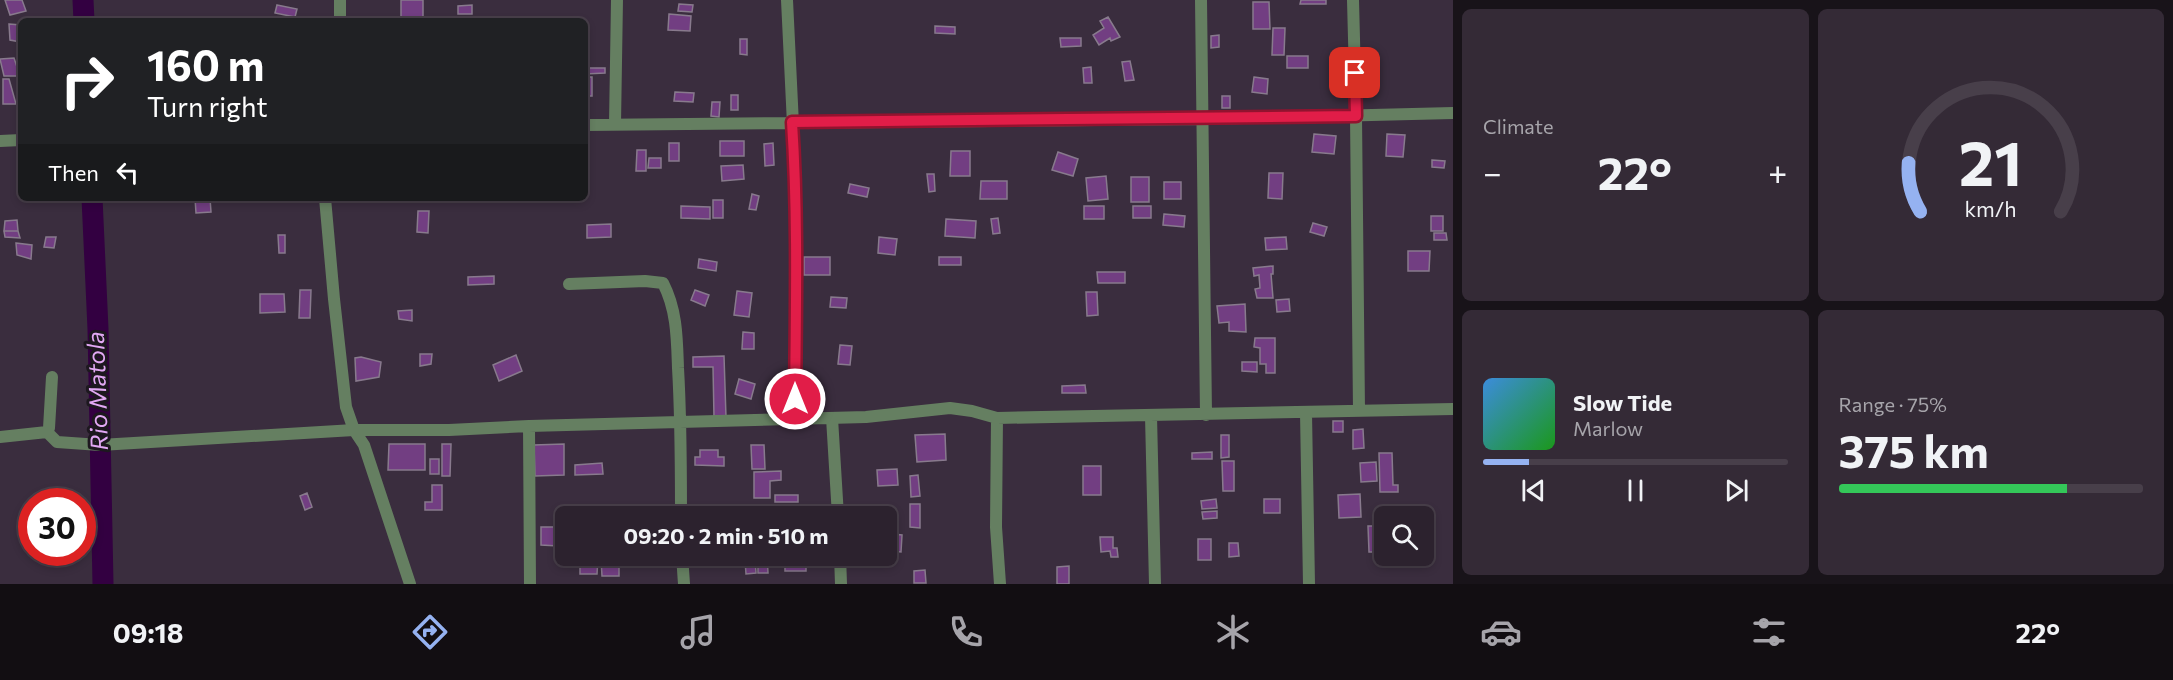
<!DOCTYPE html>
<html lang="en">
<head>
<meta charset="utf-8">
<style>
	:root { --surface:#2c222e; --page:#342a36; --text:#f1f3f6; --muted:#a6a4aa; --line:#483f4a; --accent:#95b2f1 }
	body { margin:0; font-family:Commissioner,sans-serif; background:var(--page); color:var(--text); height:100vh; display:flex; flex-direction:column; font-size:22px; white-space:nowrap }
	* { box-sizing:border-box; margin:0 }
	p { font-size:20px; color:var(--muted) }
	.icon { flex:none; width:33px; height:33px; fill:none; stroke:currentColor; stroke-width:2; stroke-linecap:round; stroke-linejoin:round }
	.map { position:relative; flex:1; overflow:hidden }
	.side { display:flex; flex-direction:column; gap:9px; padding:9px; background:#181319; width:720px }
	.side>* { flex:none }
	.guide { position:absolute; left:18px; top:18px; width:570px; height:183px; border-radius:9px; box-shadow:0 3px 9px #0003,0 0 0 2px var(--line); background:#202124; color:#fff; overflow:hidden }
	.tools { position:absolute; left:1374px; top:506px; display:grid; gap:12px }
	.tools a { display:grid; place-items:center; width:60px; height:60px; border-radius:9px; background:var(--surface); box-shadow:0 3px 9px #0003,0 0 0 2px var(--line); font-size:30px }
	.speed { position:absolute; left:18px; top:488px; display:flex; gap:12px; font-size:30px; font-weight:700; text-align:center }
	.speed>* { display:grid; place-content:center; width:78px; height:78px; border-radius:50%; background:var(--surface); box-shadow:0 3px 9px #0003,0 0 0 2px var(--line); line-height:1 }
	.speed .limit { border:9px solid #d22; background:#fff; color:#111 }
	.pin { position:absolute; display:grid; place-items:center; width:51px; height:51px; color:#fff; margin:-26px; border-radius:12px; box-shadow:0 3px 9px #0006 }
	.me { position:absolute; width:66px; margin:-33px; rotate:0deg; stroke-linejoin:round; filter:drop-shadow(0 0 4px #0008) }
	.turn { display:flex; align-items:center; gap:21px; height:126px; padding:0 30px; font-size:27px }
	.turn .icon { width:78px; height:78px; stroke-width:2.5 }
	.turn b { display:block; font-size:42px; line-height:51px }
	.then { display:flex; align-items:center; height:57px; padding:0 30px; background:#0003; gap:12px; font-size:22px }
	.big { font-size:45px; font-weight:700; line-height:1.1 }
	.side .card { flex:1; display:flex; flex-direction:column; justify-content:center; gap:9px; min-width:0; padding:0 21px; border-radius:9px; background:var(--page) }
	.side .dial { align-items:center; gap:0 }
	.dial svg { height:156px; overflow:visible; fill:none; stroke:var(--line); stroke-width:7; stroke-linecap:round; text-anchor:middle }
	.dial text { fill:var(--text); stroke:none }
	.song { display:flex; align-items:center; gap:18px }
	.cover { width:72px; height:72px; border-radius:9px; background:linear-gradient(135deg,hsl(210 70% 55%),hsl(120 70% 35%)) }
	.played { height:6px; border-radius:3px; background:linear-gradient(90deg,var(--accent) 15%,var(--line) 15%) }
	.keys { display:flex; justify-content:space-around; direction:ltr }
	.heat { display:flex; justify-content:space-between; align-items:center; font-size:33px; direction:ltr }
	.charge { height:9px; border-radius:4px; background:linear-gradient(90deg,#34c759 75%,var(--line) 0) }
	.side .tiles { flex:1; display:grid; gap:9px; grid-template-columns:repeat(2,1fr) }
	.trip { position:absolute; left:555px; top:506px; width:342px; height:60px; border-radius:9px; background:var(--surface); box-shadow:0 3px 9px #0003,0 0 0 2px var(--line); font-weight:700; line-height:60px; text-align:center }
	.tabs { display:flex; height:96px; justify-content:space-around; align-items:center; background:#120e12; color:var(--muted) }
	.tabs .icon { width:42px; height:42px }
	.tabs .active { color:var(--accent) }
	.tabs b { font-size:27px; color:var(--text) }
	main { display:flex; flex:1; min-height:0 }
	.map>svg:first-child { display:block }
	.lines { fill:none; stroke-linecap:round; stroke-linejoin:round }
	.river { stroke:#330041; stroke-width:21 }
	.building { fill:#723e82; stroke:#887a8d; stroke-width:1.5 }
	.minor { stroke:#657f61; stroke-width:12 }
	.route-casing { stroke:#92132f; stroke-width:15 }
	.route { stroke:#e11d48; stroke-width:10 }
	.labels { text-anchor:middle; stroke-width:6; stroke-linejoin:round; paint-order:stroke }
	.water-label { font-size:24px; font-style:italic; fill:#e2a8f4; stroke:#1d181f }
</style>
</head>
<body>
<main>
<div class="map">
<svg width="1453" height="584" viewBox="0 0 1453 584">
	<rect width="100%" height="100%" fill="#3a2d3e"/>
	<g class="lines">
		<path class="river" d="M83 0 84 21
			M92 198 98 329 103 584"/>
	</g>
	<path class="building" d="M5 0H22L26 11 10 15Z
		M401 0H423V21H401Z
		M1301 0H1326V4H1300Z
		M1253 2H1269L1270 29H1253Z
		M679 4 693 5 692 12 678 11Z
		M277 5 297 9 295 17 275 13Z
		M472 5V14H458V6Z
		M669 14 691 16 690 31 668 30Z
		M1108 17 1120 37 1111 41 1110 38 1099 45 1093 35 1104 28 1100 21Z
		M9 24 21 25V42L10 40Z
		M935 26 955 27V34L935 33Z
		M1273 28H1285L1284 55H1272Z
		M1219 35V47L1211 48V36Z
		M1060 38H1081V46L1061 47Z
		M740 39H747V55L740 54Z
		M1287 56H1308V68H1287Z
		M14 58 20 76H4L0 59Z
		M1130 61 1134 80 1125 81 1122 62Z
		M1091 67 1092 83H1084L1083 68Z
		M585 68H605V73L585 74Z
		M585 77H592V96H585Z
		M1254 77 1268 79 1267 94 1252 92Z
		M3 79H9L16 104H3Z
		M675 92 694 93 693 102 674 101Z
		M731 95H738V110H731Z
		M1222 96H1230V108H1222Z
		M712 102H720L719 117 711 116Z
		M1314 134 1336 136 1334 154 1312 152Z
		M1387 134 1405 135 1403 157 1386 156Z
		M720 141H744V156H720Z
		M669 143H679V161H669Z
		M773 143 774 165 765 166 764 144Z
		M637 150H646V171H636Z
		M951 151H970V176H950Z
		M1058 152 1078 159 1073 176 1052 170Z
		M649 158H661V168H648Z
		M1432 160 1445 161 1444 168 1432 167Z
		M743 165 744 179 722 181 721 166Z
		M1269 173H1283L1282 199 1268 198Z
		M927 174H934L935 191 929 192Z
		M1106 176 1108 199 1088 201 1086 178Z
		M1131 177H1149V202H1131Z
		M981 181H1007V199H980Z
		M1164 182H1181V199H1164Z
		M850 184 869 188 867 197 848 193Z
		M752 194 759 196 756 210 749 209Z
		M195 198H210L211 212 196 213Z
		M713 200H723V218H713Z
		M681 206 710 207V219L681 218Z
		M1084 206H1104V219H1084Z
		M1133 206H1151V218H1133Z
		M418 211H429L428 233 417 232Z
		M1164 214 1185 216 1184 227 1163 225Z
		M1431 216H1443V231H1431Z
		M998 218 1000 233 993 234 991 219Z
		M946 219 976 221 975 238 945 236Z
		M17 220 18 231H4L5 221Z
		M1313 223 1327 227 1324 236 1310 232Z
		M611 224V237L587 238V225Z
		M4 231H18L20 238 5 237Z
		M1434 233H1446L1447 240H1434Z
		M278 235H285V253H279Z
		M46 237H56L54 248 44 247Z
		M879 237 897 239 895 255 878 253Z
		M1286 237 1287 249 1266 250 1265 238Z
		M16 243 32 245 31 259 17 255Z
		M1408 251H1430L1429 271H1408Z
		M804 257H830V275H804Z
		M939 257H961V265H939Z
		M699 259 717 262 716 271 698 268Z
		M1273 266V274H1271L1273 298H1257L1255 289 1260 288 1259 275 1254 276 1253 268Z
		M1097 272H1125V283H1098Z
		M494 276V284L468 285V277Z
		M300 290H311L310 318H299Z
		M695 290 709 295 705 306 691 300Z
		M737 291 752 293 749 317 734 315Z
		M1086 292H1097L1098 315 1087 316Z
		M260 294H284L285 312 260 313Z
		M831 297 847 298 846 308 830 307Z
		M1289 299 1290 311 1277 312 1276 300Z
		M1245 304 1246 332 1229 331V322L1219 323 1217 306Z
		M412 310V321L399 319 398 311Z
		M743 332 754 333V349H742Z
		M1255 338H1275V373H1266V364H1260V348L1254 347Z
		M840 345 852 346 850 365 838 364Z
		M420 354H432L431 364 420 366Z
		M516 355 522 371 499 381 493 365Z
		M724 356 726 417H714L713 367H693V357Z
		M361 357 381 362 379 377 356 381 355 358Z
		M1242 362H1257V372L1242 371Z
		M739 379 755 384 751 399 735 394Z
		M1085 385 1086 393H1062V386Z
		M1333 421H1343V432H1333Z
		M1363 429 1364 448 1353 449V430Z
		M945 434 946 460 917 462 915 435Z
		M1221 435H1229V457L1221 458Z
		M389 444H425V470H388Z
		M442 444H451L450 476H442Z
		M564 444V475L535 476 534 445Z
		M751 445H764L765 469H752Z
		M700 450H718V457H724V466L695 465V457H700Z
		M1212 452V459H1192V453Z
		M1379 453H1392L1393 485H1398V492H1380Z
		M430 459H439V474H430Z
		M1222 461H1234V491H1223Z
		M1376 462 1377 481 1361 482 1360 463Z
		M602 463 603 474 575 475V465Z
		M1083 466H1101V495H1083Z
		M897 469 898 485 878 486 877 470Z
		M781 471V480L770 481V498H754V472Z
		M918 475 920 496 911 497 910 476Z
		M432 485H442V510H425V502H432Z
		M307 493 312 507 305 510 300 496Z
		M1360 494 1361 517 1339 518 1338 495Z
		M775 495H798V502H775Z
		M1216 499 1217 508 1202 509 1201 501Z
		M1264 499H1280V513H1264Z
		M910 504H920V528L910 527Z
		M1217 511V518L1203 519 1202 512Z
		M1368 526H1379V552H1369Z
		M541 527H558V546L541 545Z
		M893 534 902 535 901 552 892 551Z
		M1100 537H1113V548H1117L1118 557H1111L1110 551 1101 552Z
		M1198 539H1211V560H1198Z
		M1229 543H1238L1239 556 1229 557Z
		M758 555H767L768 573H758Z
		M791 555H813V566H806V571H785V562H791Z
		M580 558H598L597 574H580Z
		M601 559H619V576H602Z
		M755 559 756 573 746 574 745 560Z
		M1069 566V584H1057V567Z
		M925 570 926 583H914V571Z"/>
	<g class="lines">
		<path class="minor" d="M787 0 795 166V419
			M1201 0 1206 415
			M1353 0 1356 116 1359 411
			M340 21V0
			M615 124 617 0
			M585 125 1204 119 1453 113
			M0 141 21 140
			M325 198 334 299 346 407 354 430H449L529 426
			M569 284 645 281 663 283C677 310 677 339 678 368 681 418 681 467 681 516
			M1306 413 1309 584
			M1151 416 1155 584
			M832 418 838 516
			M997 418 996 527 1000 584
			M47 432 57 442 100 445 354 430 364 445 410 584
			M0 437 47 432 49 428 52 377
			M682 555 684 584
			M840 555 841 584
			M530 584 529 426 866 417 950 408 972 411 997 418 1453 409"/>
	</g>
	<g class="lines">
		<g class="route-casing">
			<path id="route" d="M795 399C796 306 798 214 792 122L1356 116 1355 73"/>
		</g>
		<use href="#route" class="route"/>
	</g>
	<g class="labels">
		<g class="water-label">
			<text transform="translate(98 391) rotate(-92)" y="8">Rio Matola</text>
		</g>
	</g>
</svg>
<div class="tools">
<a><svg class="icon" aria-label="search" viewBox="0 0 24 24"><circle cx="10" cy="10" r="6"/><path d="M15 15l6 6"/></svg></a>
</div>
<div class="speed"><div class="limit">30</div></div>
<div class="pin" style="left:1355px;top:73px;background:#d93025"><svg class="icon" aria-label="arrive" viewBox="0 0 24 24"><path d="M6 21V4h12l-3 4 3 4H6"/></svg></div>
<svg class="me" style="left:795px;top:399px" viewBox="-20 -20 40 40"><circle r="17" fill="#e11d48" stroke="#fff" stroke-width="3"/><path d="M0-11L8 9 0 5-8 9z" fill="#fff"/></svg>
<div class="trip">09:20 · 2 min · 510 m</div>
<div class="guide">
<div class="turn"><svg class="icon" aria-label="right" viewBox="0 0 24 24"><path d="M7 20v-9h11M14 6l5 5-5 5"/></svg><div><b>160 m</b>Turn right</div></div>
<div class="then">Then<svg class="icon" aria-label="left" viewBox="0 0 24 24"><path d="M17 20v-9H6M10 6l-5 5 5 5"/></svg></div>
</div>
</div>
<section class="side">
<div class="tiles">
<div class="card"><p>Climate</p>
<div class="heat"><a>−</a><b class="big">22°</b><a>+</a></div>
</div>
<div class="card dial"><svg viewBox="0 0 100 80">
<path d="M14 69A42 42 0 1 1 86 69"/>
<path d="M14 69A42 42 0 0 1 8 44" stroke="#95b2f1"/>
<text x="50" y="56" font-size="32" font-weight="700">21</text>
<text x="50" y="72" font-size="11">km/h</text>
</svg></div>
<div class="card">
<div class="song"><i class="cover"></i><div><b>Slow Tide</b><p>Marlow</p></div></div>
<div class="played"></div>
<div class="keys"><svg class="icon" aria-label="previous" viewBox="0 0 24 24"><path d="M18 5L8 12l10 7zM5 5v14"/></svg><svg class="icon" aria-label="pause" viewBox="0 0 24 24"><path d="M8 5v14M16 5v14"/></svg><svg class="icon" aria-label="next" viewBox="0 0 24 24"><path d="M6 5l10 7-10 7zM19 5v14"/></svg></div>
</div>
<div class="card"><p>Range · 75%</p><b class="big">375 km</b><div class="charge"></div></div>
</div>
</section>
</main>
<nav class="tabs">
<b>09:18</b>
<svg class="icon active" aria-label="directions" viewBox="0 0 24 24"><path d="M12 3l9 9-9 9-9-9zM9 14v-3h6M13 9l2 2-2 2"/></svg>
<svg class="icon" aria-label="music" viewBox="0 0 24 24"><path d="M9 18V5l10-2v13"/><circle cx="6" cy="18" r="3"/><circle cx="16" cy="16" r="3"/></svg>
<svg class="icon" aria-label="phone" viewBox="0 0 24 24"><path d="M5 4h4l2 5-3 2q2 4 5 5l2-3 5 2v4C11 20 4 13 5 4z"/></svg>
<svg class="icon" aria-label="climate" viewBox="0 0 24 24"><path d="M12 3v18M4 7l16 10M4 17L20 7"/></svg>
<svg class="icon" aria-label="car" viewBox="0 0 24 24"><path d="M5 17H2v-5l4-1 3-4h7l3 4 3 1v5h-3M9 17h6M6 11h13"/><circle cx="7" cy="17" r="2"/><circle cx="17" cy="17" r="2"/></svg>
<svg class="icon" aria-label="filters" viewBox="0 0 24 24"><path d="M4 7h16M4 17h16"/><circle cx="9" cy="7" r="2"/><circle cx="15" cy="17" r="2"/></svg>
<b>22°</b>
</nav>
</body>
</html>
